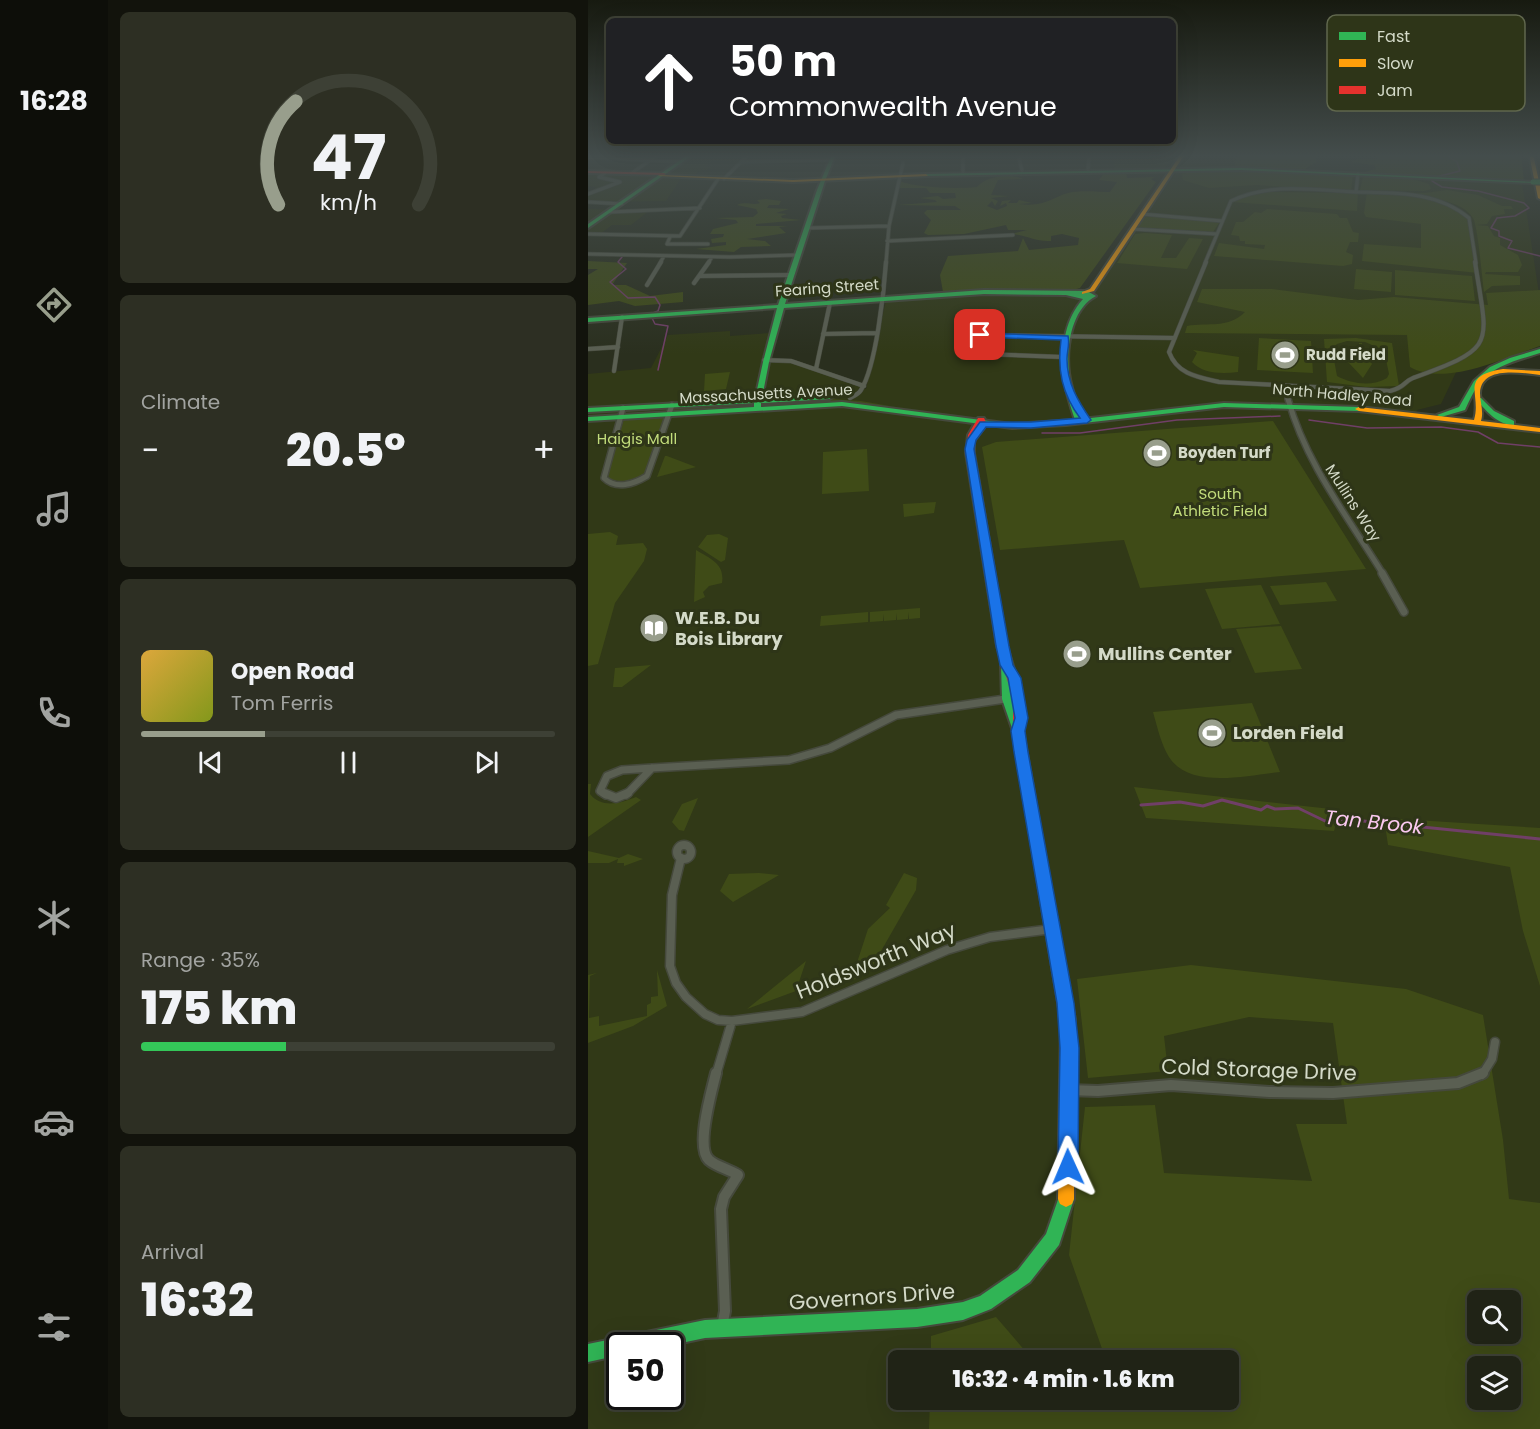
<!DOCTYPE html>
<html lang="en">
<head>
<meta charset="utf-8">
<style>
	:root { --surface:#202316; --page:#2d2f23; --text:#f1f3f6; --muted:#a2a4a1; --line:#3d4035; --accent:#989e8c }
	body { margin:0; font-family:Poppins,sans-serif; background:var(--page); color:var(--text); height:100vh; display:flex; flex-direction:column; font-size:22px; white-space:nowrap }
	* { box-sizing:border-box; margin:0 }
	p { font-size:20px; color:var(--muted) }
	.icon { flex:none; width:33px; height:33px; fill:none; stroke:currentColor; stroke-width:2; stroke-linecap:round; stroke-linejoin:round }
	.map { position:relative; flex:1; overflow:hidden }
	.side { display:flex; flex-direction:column; gap:12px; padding:12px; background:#12130c; width:480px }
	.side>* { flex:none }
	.hud { position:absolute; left:18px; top:18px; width:570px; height:126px; border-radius:9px; box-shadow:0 6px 24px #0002,0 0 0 2px var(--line); background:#202124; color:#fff; overflow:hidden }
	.fabs { position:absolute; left:879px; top:1290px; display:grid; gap:12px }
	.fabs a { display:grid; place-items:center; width:54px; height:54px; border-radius:9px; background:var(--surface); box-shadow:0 6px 24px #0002,0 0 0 2px var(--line); font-size:30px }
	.speed { position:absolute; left:18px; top:1332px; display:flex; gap:12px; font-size:30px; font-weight:700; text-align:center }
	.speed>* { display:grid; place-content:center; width:78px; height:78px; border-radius:50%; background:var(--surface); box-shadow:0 6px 24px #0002,0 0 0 2px var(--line); line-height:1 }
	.speed .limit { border:3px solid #111; border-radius:9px; background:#fff; color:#111 }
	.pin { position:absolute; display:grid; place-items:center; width:51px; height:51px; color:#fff; margin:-26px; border-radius:12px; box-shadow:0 3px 9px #0006 }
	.me { position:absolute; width:66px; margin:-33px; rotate:359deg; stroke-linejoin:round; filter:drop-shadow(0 0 4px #0008) }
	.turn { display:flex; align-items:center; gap:21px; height:126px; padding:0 24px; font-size:27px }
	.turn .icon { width:78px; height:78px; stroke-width:2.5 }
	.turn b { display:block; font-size:42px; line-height:51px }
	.big { font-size:45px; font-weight:800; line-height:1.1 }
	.side .tile { flex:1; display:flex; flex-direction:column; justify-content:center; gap:9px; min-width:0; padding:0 21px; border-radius:9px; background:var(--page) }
	.side .dial { align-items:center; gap:0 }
	.dial svg { height:156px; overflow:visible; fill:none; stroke:var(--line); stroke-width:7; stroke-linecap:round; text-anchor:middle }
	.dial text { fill:var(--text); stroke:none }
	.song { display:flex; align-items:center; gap:18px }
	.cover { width:72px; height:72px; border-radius:9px; background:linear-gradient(135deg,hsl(40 70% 55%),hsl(70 70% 35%)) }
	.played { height:6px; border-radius:3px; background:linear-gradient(90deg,var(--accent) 30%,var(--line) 30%) }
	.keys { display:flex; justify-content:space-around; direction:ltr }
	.heat { display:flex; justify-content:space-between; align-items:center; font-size:33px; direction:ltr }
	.charge { height:9px; border-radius:4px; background:linear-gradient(90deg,#34c759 35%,var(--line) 0) }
	.trip { position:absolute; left:300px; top:1350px; width:351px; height:60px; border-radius:9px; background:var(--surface); box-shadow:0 6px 24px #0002,0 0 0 2px var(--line); font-weight:800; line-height:60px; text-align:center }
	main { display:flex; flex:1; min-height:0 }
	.tab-bar { display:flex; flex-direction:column; width:108px; justify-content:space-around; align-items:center; background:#0d0e09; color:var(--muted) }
	.tab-bar .icon { width:42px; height:42px }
	.tab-bar .on { color:var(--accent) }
	.tab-bar b { font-size:27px; color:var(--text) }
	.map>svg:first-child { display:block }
	.built { fill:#313917; fill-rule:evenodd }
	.green { fill:#3f4b17; fill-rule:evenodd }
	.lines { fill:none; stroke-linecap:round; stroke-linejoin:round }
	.stream-far1 { stroke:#703f67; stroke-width:1.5 }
	.stream { stroke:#703f67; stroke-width:3 }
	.street-far5-casing { stroke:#45493c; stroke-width:4.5 }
	.street-far4-casing { stroke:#45493c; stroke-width:5 }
	.street-far3-casing { stroke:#45493c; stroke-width:8 }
	.street-far2-casing { stroke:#45493c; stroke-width:10 }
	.street-far1-casing { stroke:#45493c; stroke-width:11 }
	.street-casing { stroke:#45493c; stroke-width:14 }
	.fast-casing { stroke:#45493c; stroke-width:4 }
	.slow-casing { stroke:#45493c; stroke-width:4 }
	.jam-casing { stroke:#45493c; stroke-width:4 }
	.street-far5 { stroke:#5a5f52; stroke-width:3 }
	.street-far4 { stroke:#5a5f52; stroke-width:4 }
	.street-far3 { stroke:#5a5f52; stroke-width:5 }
	.street-far2 { stroke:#5a5f52; stroke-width:7 }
	.street-far1 { stroke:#5a5f52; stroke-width:8 }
	.street { stroke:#5a5f52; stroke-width:10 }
	.fast { fill:#30b455; fill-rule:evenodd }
	.slow { fill:#ff9f0a; fill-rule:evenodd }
	.jam { fill:#e5322d; fill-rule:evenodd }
	.fast-bridge-casing { stroke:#45493c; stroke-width:7; stroke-linecap:butt }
	.fast-bridge { stroke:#30b455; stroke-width:5 }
	.route { fill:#1a73e8; stroke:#114b97; stroke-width:1.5 }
	.labels { text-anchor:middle; stroke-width:6; stroke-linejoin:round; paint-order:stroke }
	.far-street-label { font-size:15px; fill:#d4dac8; stroke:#2e3518 }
	.far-poi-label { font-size:15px; font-weight:bold; fill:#d4dac8; stroke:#2e3518; text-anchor:start }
	.far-park-label { font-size:15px; fill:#c2dc7b; stroke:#2e3518 }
	.poi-label { font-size:18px; font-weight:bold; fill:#d4dac8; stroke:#2e3518; text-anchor:start }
	.water-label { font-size:20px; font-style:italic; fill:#fbc9f1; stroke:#2e3518 }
	.near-street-label { font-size:21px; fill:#d4dac8; stroke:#2e3518 }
	.key { fill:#2e3518; stroke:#60674d; stroke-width:1.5 }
	.key-label { font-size:16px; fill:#d4dac8 }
</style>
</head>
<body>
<main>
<nav class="tab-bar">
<b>16:28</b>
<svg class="icon on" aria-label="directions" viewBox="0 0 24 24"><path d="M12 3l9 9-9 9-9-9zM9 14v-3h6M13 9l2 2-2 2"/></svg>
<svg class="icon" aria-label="music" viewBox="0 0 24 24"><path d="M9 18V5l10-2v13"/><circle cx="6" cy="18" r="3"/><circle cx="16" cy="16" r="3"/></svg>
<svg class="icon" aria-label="phone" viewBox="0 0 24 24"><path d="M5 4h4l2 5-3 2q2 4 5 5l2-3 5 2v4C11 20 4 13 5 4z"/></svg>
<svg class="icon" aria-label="climate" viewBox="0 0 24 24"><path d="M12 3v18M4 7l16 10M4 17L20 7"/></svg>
<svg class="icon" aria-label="car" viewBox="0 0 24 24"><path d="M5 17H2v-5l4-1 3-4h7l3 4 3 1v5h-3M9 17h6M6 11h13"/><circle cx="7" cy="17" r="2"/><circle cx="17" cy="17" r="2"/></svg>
<svg class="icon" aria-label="filters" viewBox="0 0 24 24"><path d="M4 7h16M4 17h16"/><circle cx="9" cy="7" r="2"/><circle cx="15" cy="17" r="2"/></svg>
</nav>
<section class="side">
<div class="tile dial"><svg viewBox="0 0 100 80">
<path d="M14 69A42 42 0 1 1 86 69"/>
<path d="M14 69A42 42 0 0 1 23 16" stroke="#989e8c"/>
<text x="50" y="56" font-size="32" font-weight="700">47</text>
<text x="50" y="72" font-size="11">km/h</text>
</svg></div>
<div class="tile"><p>Climate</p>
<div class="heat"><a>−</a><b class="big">20.5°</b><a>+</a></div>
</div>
<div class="tile">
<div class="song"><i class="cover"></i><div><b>Open Road</b><p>Tom Ferris</p></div></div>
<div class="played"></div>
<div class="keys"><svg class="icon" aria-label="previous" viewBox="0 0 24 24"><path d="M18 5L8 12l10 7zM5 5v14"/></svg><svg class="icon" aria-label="pause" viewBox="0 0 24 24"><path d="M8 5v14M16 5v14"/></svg><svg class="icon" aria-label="next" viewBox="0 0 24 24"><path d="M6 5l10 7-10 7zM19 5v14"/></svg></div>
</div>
<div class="tile"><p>Range · 35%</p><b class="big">175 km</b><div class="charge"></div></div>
<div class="tile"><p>Arrival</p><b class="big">16:32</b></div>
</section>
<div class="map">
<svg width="952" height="1429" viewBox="0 0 952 1429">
	<rect width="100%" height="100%" fill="#2a2f1e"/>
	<path class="built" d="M104 154H161L152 163 126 160 118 166 123 167 119 170H113L103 177H94L78 201 0 202V193L9 187 0 186V172L75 174Z
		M527 154H585L576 169H526Z
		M596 154 640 155 648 160 646 168H588Z
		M589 171H677L934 183 952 300 870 368 853 404 829 410 827 419 952 433V1429H0V374L63 368 80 335 142 331V336L182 333 174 361 201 362 278 389 298 300 408 293 501 292 510 286ZM890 1300H922V1334H890ZM32 1346H82V1396H32ZM310 1360H640V1400H310ZM890 1366H922V1400H890Z
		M0 209 25 210 23 211H61L43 225H24L12 234H0Z"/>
	<path class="green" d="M649 154H729L728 162 716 170 646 168Z
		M790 154H933L936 181 773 173 788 169 786 165 763 162 769 159H788Z
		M604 171 754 174 765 175 763 191 668 185 621 188 595 180 594 174Z
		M517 172H538L539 178 567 177 563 179 568 182 492 288 481 291 355 292 352 275 360 256 430 251 435 238 441 250 490 245 491 238 474 234 463 236V241C448 242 438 235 423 234L439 230H420L418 225 376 234 340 235 336 233 343 220 336 213 339 210H373L367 206 310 205 349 202 347 200 332 198 350 196 355 199 368 198 367 193H342L338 188H311V181C330 188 368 189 389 187 398 176 422 173 435 179L410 180 403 195 421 196 403 198 410 201 407 206 404 201 399 206 409 210 419 206 418 203 412 206 414 201 423 200 420 203H429L431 200 444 203 431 204C449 207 461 201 474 195 487 189 508 192 522 192L529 182 511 180Z
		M775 176 824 179 841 184 843 189 836 191 772 190Z
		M859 190 890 195 914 206H923L925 209H916L917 214 904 216 899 224 888 225 900 226 906 236 912 238V245L930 255 934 265 930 272H898L897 274 932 276V285L904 286 896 292C894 278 890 227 885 218 874 200 842 198 824 196L865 206 883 220 890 273 774 261 776 244 833 248V224L778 217 776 213 779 192 837 193Z
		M681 192 770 193 769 211 644 202 650 198Z
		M178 199 193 201 191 205H181L179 208 201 209 188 213 199 214 193 216 194 218 213 220 168 224V226H200L191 227 198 233 159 239 177 241 183 246 153 247 146 252 108 249 138 245V242L124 243 123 239 135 237 136 234H122L125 229 150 223 148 220 128 218 165 217 170 213 168 209 149 205C158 201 164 206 172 203L169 200Z
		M679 209 749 214 752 218H759L765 232 771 233 770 242H762L758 252 765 255 764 264 755 266 626 256 631 243 676 249 677 245 657 244V241H652L651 236 643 235 648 222H655L667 212 673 213Z
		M559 215 630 222 631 223 625 232 549 228Z
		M557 233 584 235 573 258H588L601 238 615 239 599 269 529 263 547 234Z
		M0 261 39 263 24 285H38L62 296 95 292V302L47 306 31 301 0 305V275L10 269H0Z
		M768 269 804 272 803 292 766 289Z
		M807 270 884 276 887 301 807 295Z
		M614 289H684L770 300 806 297 900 305 898 293 952 290V346C916 358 857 387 822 367L819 335 597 333 599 326C621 322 640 329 657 312L609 302Z
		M671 338 723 341 725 373 669 370Z
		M768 338 804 343 811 386 778 387 739 382 736 339ZM759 341 777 342 796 350 801 374 799 378C784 387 764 384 749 376L744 349 749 344Z
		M771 343H774V349L784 364 775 378 760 362 771 349Z
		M605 350 651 357 650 372C634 374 615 374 604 362L609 353Z
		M142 372 138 389 116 391 117 374Z
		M228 398 273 401 302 406 252 402 180 405 181 401Z
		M165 402 166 406 161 407 85 410 89 406Z
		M77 416 56 475 35 482 21 479 19 476 36 419Z
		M685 421 778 569 552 588 536 540 412 550 394 447 408 442Z
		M279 449 281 491 234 494 235 452Z
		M77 456H79L108 467 69 477Z
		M348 502 346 513 316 517 315 504Z
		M22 532 30 536 28 545 55 543 59 549 56 561 27 603 10 664 0 666V534Z
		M131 534 140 538 137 560 133 562 110 547 119 535Z
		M108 550C123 559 137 564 134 583L121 586 115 592 117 597 106 602Z
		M738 582 749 601 692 605 682 586Z
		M673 585 692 624 634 629 617 589Z
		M332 608V618L321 619 320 612V619L309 620 308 613V620L296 621 295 614V621L282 622V612Z
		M280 612V622L232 626 233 616Z
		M693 626 714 669 667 673 648 629Z
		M63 665 34 687H25L27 668Z
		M664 703 692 772C660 775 602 790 581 757 573 744 569 726 565 712Z
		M0 784H3L2 794C14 809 33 803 48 797L53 800 0 837Z
		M546 787 752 810 746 831 558 818Z
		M110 798 96 831 91 830 84 822 94 804Z
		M796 818 952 828V986L935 931 922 867 800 845Z
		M0 851 31 858 40 854 55 859 36 866V863H29L30 859 21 863H0Z
		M171 873 191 875 145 902 132 891 141 874Z
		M316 873 329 878 328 890 281 972 263 981 280 929 302 908 298 905Z
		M218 961 208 991 159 1009Z
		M603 965 818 989 895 1015 915 1140 921 1199 952 1203V1429H341L342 1400H640V1360H518L481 1255 497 1107 567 1105 576 1173 724 1181 708 1124H759L745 1023 661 1017 576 1036 580 1071 500 1078 489 979ZM890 1300H922V1334H890ZM890 1366H922V1400H890Z
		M0 969V975L9 973 2 976 1 1018 11 1016V1026L59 1016V1005L63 1003V997L70 996 69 970 79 1006 45 1026 0 1043Z
		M408 1317 445 1360H343V1336Z"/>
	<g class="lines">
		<path class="stream-far1" d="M844 178 872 171 869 162 857 154
			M844 181 854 187 890 191 936 203 941 208 927 216 909 218 903 228 911 231V236L924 241 920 248 952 256
			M34 257 30 262 38 269 22 282 40 298 67 297 72 305 70 311 65 313
			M64 318 67 324 80 326 70 370
			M721 420 779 428 853 427 890 432 910 443 952 447
			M454 433H492L589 420 692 416"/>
		<path class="stream" d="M553 805 592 802 615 806 634 800 673 810 679 806 687 809 710 808 737 821H775L952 839"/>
		<g class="street-far5-casing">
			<path id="street-far5" d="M375 154V172
				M430 154 434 171
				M0 157 93 162
				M154 162 243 160
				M500 170 501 157
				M44 173 71 154
				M136 179 161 154
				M768 192C808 193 849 191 881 218L888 263
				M768 192 770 174
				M0 194 32 182 11 177 17 173
				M0 202 34 204
				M22 212 112 208
				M554 214 634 221
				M219 228 301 226
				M544 229 629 234
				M0 234 92 236 130 179
				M82 237 79 244H120
				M299 241 425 235
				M0 254 142 257 209 255
				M72 263 76 256
				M120 263 124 257
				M298 263 301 226 315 163
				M617 263 643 201C682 182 726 190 768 192"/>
		</g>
		<g class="street-far4-casing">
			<path id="street-far4" d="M618 262 581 352C589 374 609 377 631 382L802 391C818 387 815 382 825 378 910 347 900 347 887 262
				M111 276 203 275
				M106 283 121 262
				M59 285 73 262
				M235 334 288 333
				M0 349 30 347
				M474 357 395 354 384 350 392 335 587 338
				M176 360 203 361 276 386
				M228 369 242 303
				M26 371 34 317
				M696 386 700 400
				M262 398C266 396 271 394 273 390 288 366 296 292 298 262"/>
		</g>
		<g class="street-far3-casing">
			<path id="street-far3" d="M700 399C718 464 760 517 795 574
				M35 408 16 478C28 490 46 484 59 476L84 405"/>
		</g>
		<g class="street-far2-casing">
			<path id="street-far2" d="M794 573 816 612
				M64 768 201 760 242 748 308 715 424 698
				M18 795 12 791 19 776 34 770 64 768
				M38 795 64 768"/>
		</g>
		<g class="street-far1-casing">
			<path id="street-far1" d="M16 793 28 798 40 793
				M89 852a7 7 0 1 1 14 0a7 7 0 1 1-14 0Z
				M93 858 84 895 82 966 88 983 98 997 117 1014 130 1020 144 1021 214 1012 359 950 402 937 464 929
				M128 1075 144 1021
				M894 1075 904 1059 907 1042"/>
		</g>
		<g class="street-casing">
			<path id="street" d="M128 1073C124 1090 107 1147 121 1160 129 1167 141 1169 150 1175L136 1197 133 1209 137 1311 134 1327
				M480 1090 510 1091 583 1085 681 1092 745 1093 870 1083 895 1073"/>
		</g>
		<g class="fast-casing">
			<path id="fast" d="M101 154H106L0 228V224Z
				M244 154H248L237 181 197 304 396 290 499 291 508 296C483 309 478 348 481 373 483 389 489 404 494 419L636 403 771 407 775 409 771 411 636 407 478 425 424 428 254 406 0 421V417L166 407V403L0 412V408L167 399 175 362 189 308 0 322V318L190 305 229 190ZM396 294 478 295 495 299C486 309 481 320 478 332 470 364 477 390 487 420L424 424 254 402 173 407V403L241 399 245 397 241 395 174 398 181 362 196 308Z
				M653 168 947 182 945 183 653 170 338 176 336 175 338 174Z
				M952 349V353C930 360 906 365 891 384 885 392 881 401 877 410L853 417 849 415 871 407 886 381 902 367 922 358Z
				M889 398H893L906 411 926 421V425C910 425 898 411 889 400Z
				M418 662 423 665 424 699 435 731 460 872 458 875 454 877 450 875 448 872 425 731 414 699 413 665Z
				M478 1191 484 1194 486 1199 473 1239 471 1245 442 1282 403 1309 375 1320 329 1327 117 1338 79 1346H32V1355L0 1362V1344L117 1320 329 1309 375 1302 392 1296 430 1270 458 1234 472 1194Z"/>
		</g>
		<g class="slow-casing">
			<path id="slow" d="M593 154H597L506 291 494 294V292L502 289Z
				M941 154H945L952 186V199L950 198Z
				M338 174 340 176 205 182 70 176 72 175 205 180Z
				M915 369 952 371V375C934 373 893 365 892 393 892 403 896 411 893 421L952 428V432L771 411 767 409 771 407 886 420C894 394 870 376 915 369Z
				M454 867 458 869 460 872 487 1020 486 1199 484 1204 478 1207 472 1204 470 1199 473 1020 448 872 450 869Z"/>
		</g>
		<g class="jam-casing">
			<path id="jam" d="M0 171 76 173 78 174 76 175 0 173Z
				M390 418H396L399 424 386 441V453L419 646 435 699V731L430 734 425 731V699L409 646 378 453 380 435Z"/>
		</g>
		<use href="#street-far5" class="street-far5"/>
		<use href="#street-far4" class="street-far4"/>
		<use href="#street-far3" class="street-far3"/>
		<use href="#street-far2" class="street-far2"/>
		<use href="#street-far1" class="street-far1"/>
		<use href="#street" class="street"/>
		<use href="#fast" class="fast"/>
		<use href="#slow" class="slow"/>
		<use href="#jam" class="jam"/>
		<g class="fast-bridge-casing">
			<path id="fast-bridge" d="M945 182H952"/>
		</g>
		<use href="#fast-bridge" class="fast-bridge"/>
	</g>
	<linearGradient id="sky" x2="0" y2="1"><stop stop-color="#171a10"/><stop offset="0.44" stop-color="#444d4c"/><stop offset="1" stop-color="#444d4c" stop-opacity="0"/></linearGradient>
	<rect width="952" height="354" fill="url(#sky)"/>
	<path class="route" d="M389 333 480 336C482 344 479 351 479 359 479 383 490 401 503 420L499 423 443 428 398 427 388 440 386 449 421 646 425 665 433 678 440 718 437 731 440 752 486 1003 491 1048 490 1167 488 1174 480 1176 473 1174 470 1167 472 1048 469 1003 426 752 423 731 427 718 420 678 412 665 408 646 377 449 379 440 392 422H443L492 418C474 394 469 370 473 340L392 337Z"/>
	<defs>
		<g id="stadium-disc" transform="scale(1.5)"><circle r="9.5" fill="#989e8c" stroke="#2e3518"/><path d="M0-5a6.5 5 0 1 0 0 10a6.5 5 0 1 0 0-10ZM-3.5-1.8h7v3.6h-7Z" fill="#fff"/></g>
		<g id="library-disc" transform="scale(1.5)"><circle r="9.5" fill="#989e8c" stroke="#2e3518"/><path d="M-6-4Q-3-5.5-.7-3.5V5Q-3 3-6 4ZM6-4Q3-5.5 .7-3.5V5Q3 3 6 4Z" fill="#fff"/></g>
	</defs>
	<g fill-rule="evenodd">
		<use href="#stadium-disc" x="697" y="355"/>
		<use href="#stadium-disc" x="569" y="453"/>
		<use href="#library-disc" x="66" y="628"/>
		<use href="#stadium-disc" x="489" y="654"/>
		<use href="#stadium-disc" x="624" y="733"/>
	</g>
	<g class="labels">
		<g class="far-street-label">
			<text transform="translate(239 288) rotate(-4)" y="5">Fearing Street</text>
			<text transform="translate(178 394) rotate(-3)" y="5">Massachusetts Avenue</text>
			<text transform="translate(754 395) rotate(5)" y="5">North Hadley Road</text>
			<text transform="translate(765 503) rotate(57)" y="5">Mullins Way</text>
		</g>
		<g class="far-poi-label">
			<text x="718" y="360">Rudd Field</text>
			<text x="590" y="458">Boyden Turf</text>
		</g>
		<g class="far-park-label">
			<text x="49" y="444">Haigis Mall</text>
			<text x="632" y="499">South<tspan x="632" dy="17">Athletic Field</tspan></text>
		</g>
		<g class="poi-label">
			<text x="87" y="624">W.E.B. Du<tspan x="87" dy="21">Bois Library</tspan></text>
			<text x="510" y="660">Mullins Center</text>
			<text x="645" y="739">Lorden Field</text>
		</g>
		<g class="water-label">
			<text transform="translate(786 822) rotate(6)" y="7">Tan Brook</text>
		</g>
		<g class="near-street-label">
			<text transform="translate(288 961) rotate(-22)" y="7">Holdsworth Way</text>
			<text transform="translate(671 1070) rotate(2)" y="7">Cold Storage Drive</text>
			<text transform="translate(284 1297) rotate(-4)" y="7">Governors Drive</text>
		</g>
	</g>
	<rect x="739" y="15" width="198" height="96" rx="9" class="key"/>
	<rect x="751" y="32" width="27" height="8" fill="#30b455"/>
	<rect x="751" y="59" width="27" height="8" fill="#ff9f0a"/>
	<rect x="751" y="86" width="27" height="8" fill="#e5322d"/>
	<g class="key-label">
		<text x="789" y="42">Fast</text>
		<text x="789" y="69">Slow</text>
		<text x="789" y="96">Jam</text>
	</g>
</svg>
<div class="fabs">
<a><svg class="icon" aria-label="search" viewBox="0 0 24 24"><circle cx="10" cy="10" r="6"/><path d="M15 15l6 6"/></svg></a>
<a><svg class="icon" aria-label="layers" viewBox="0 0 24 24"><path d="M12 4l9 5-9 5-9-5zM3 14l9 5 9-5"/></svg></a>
</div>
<div class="speed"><div class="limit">50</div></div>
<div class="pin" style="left:392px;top:335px;background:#d93025"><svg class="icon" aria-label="arrive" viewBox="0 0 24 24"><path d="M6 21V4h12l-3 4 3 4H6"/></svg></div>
<svg class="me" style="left:480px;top:1167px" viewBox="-20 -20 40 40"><path d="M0-17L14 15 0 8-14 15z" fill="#1a73e8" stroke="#fff" stroke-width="4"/></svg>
<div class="trip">16:32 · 4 min · 1.6 km</div>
<div class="hud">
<div class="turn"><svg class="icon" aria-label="ahead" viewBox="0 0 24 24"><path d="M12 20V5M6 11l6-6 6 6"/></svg><div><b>50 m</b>Commonwealth Avenue</div></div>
</div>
</div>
</main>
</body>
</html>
